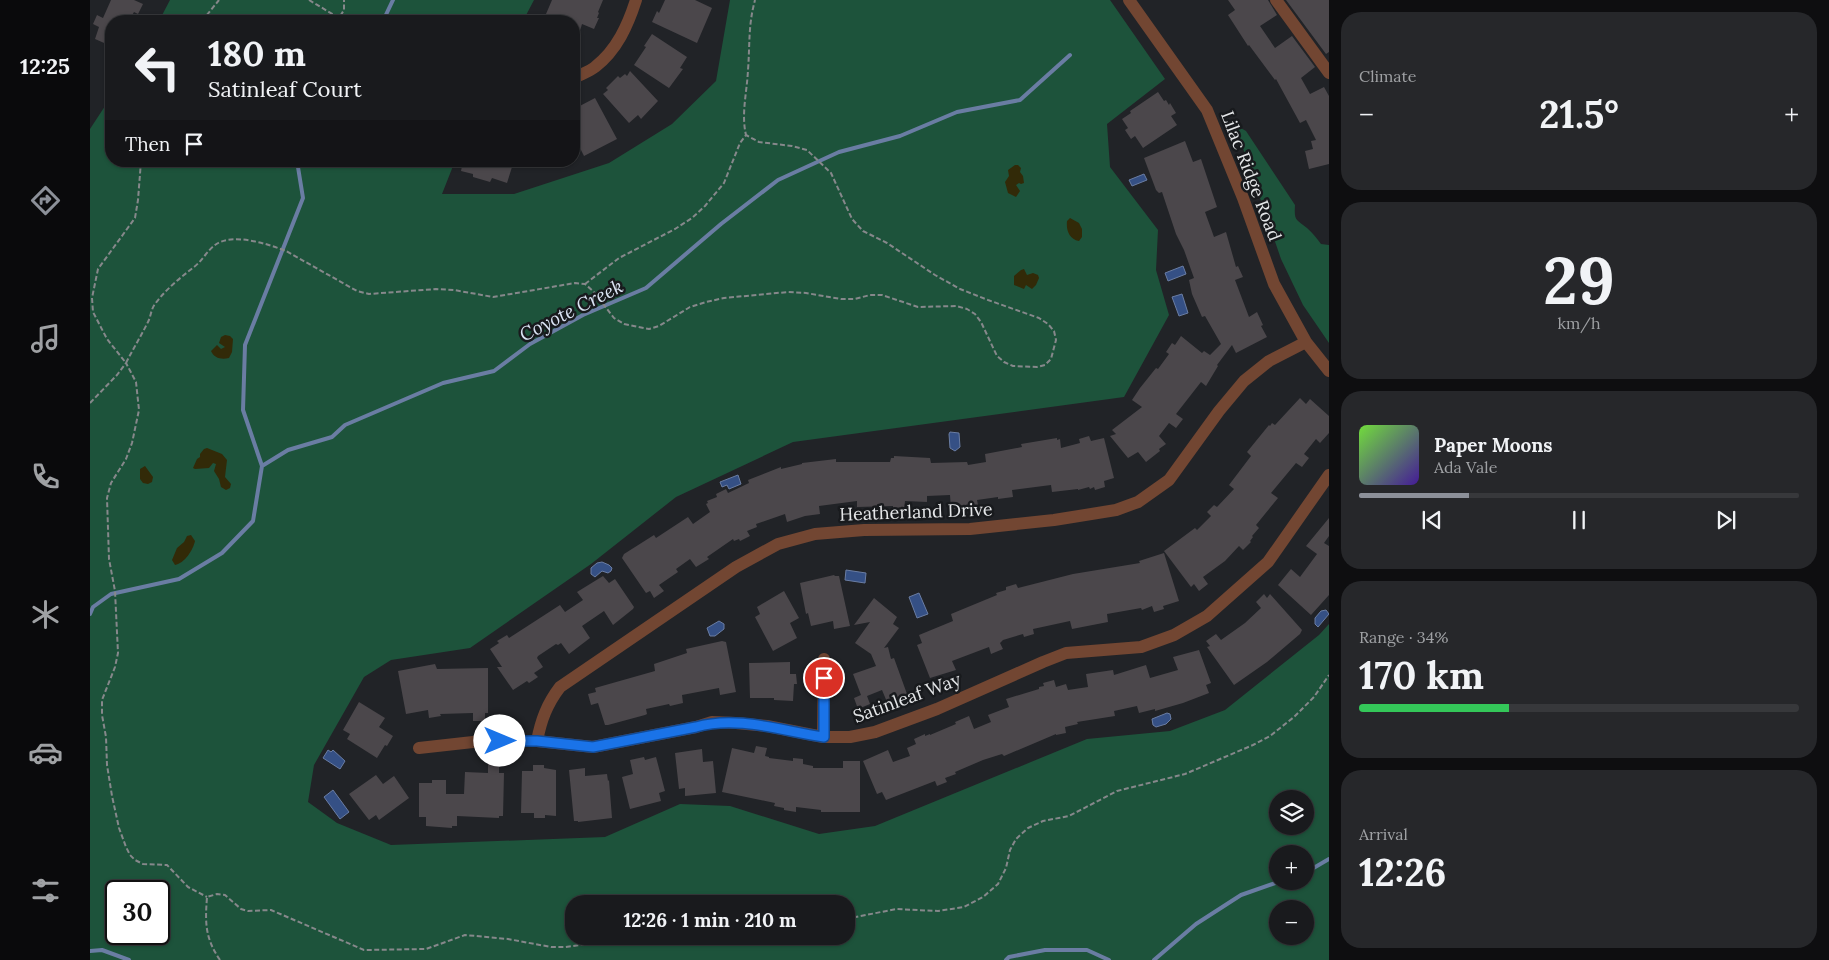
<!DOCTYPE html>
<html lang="en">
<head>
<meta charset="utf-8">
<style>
	:root { --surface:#191a1d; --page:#26272a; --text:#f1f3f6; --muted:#9fa1a4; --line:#37383b; --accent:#8c9099 }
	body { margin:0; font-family:Lora,serif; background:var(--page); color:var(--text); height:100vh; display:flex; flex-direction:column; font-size:19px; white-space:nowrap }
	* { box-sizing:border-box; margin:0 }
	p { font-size:16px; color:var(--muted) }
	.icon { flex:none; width:28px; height:28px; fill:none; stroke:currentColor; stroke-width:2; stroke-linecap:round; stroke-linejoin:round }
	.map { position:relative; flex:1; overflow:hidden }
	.panel { display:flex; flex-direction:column; gap:12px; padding:12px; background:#0e0e10; width:500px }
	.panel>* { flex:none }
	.guide { position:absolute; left:15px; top:15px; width:475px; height:152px; border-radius:20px; box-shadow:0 1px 4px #0004,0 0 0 1px var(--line); background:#191a1d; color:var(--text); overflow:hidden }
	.buttons { position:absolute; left:1179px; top:790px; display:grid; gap:10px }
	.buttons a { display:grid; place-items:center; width:45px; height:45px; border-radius:50%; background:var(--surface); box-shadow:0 1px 4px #0004,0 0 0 1px var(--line); font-size:25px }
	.speed { position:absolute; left:15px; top:880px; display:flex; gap:10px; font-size:25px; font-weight:700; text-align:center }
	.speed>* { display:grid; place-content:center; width:65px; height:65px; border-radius:50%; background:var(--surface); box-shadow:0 1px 4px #0004,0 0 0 1px var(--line); line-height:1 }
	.speed .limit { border:2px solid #111; border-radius:8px; background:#fff; color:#111 }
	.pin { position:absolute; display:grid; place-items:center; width:42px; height:42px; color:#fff; margin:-21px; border:2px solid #fff; border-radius:50%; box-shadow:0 1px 5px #0007 }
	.me { position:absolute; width:55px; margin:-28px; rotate:90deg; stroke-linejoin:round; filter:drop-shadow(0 0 4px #0008) }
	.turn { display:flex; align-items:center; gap:18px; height:105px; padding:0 20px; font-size:22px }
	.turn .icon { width:65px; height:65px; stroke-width:2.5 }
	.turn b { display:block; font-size:35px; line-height:42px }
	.then { display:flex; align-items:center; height:48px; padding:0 20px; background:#0003; gap:10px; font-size:19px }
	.big { font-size:38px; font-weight:700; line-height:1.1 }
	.panel .tile { flex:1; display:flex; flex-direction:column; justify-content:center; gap:8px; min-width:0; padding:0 18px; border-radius:20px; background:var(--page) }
	.panel .dial { align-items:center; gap:0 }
	.dial b { font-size:65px; line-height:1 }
	.song { display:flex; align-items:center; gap:15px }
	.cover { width:60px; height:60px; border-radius:8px; background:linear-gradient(135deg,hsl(100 70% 55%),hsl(260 70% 35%)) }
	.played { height:5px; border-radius:2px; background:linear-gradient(90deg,var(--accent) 25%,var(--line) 25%) }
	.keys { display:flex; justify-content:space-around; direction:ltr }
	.heat { display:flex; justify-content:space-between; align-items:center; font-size:28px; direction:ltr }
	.charge { height:8px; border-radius:4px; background:linear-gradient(90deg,#34c759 34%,var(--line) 0) }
	.trip { position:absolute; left:475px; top:895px; width:290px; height:50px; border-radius:20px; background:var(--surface); box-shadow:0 1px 4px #0004,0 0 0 1px var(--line); font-weight:700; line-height:50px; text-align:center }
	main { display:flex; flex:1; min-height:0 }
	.menu { display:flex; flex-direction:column; width:90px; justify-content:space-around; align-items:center; background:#0a0a0c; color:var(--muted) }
	.menu .icon { width:35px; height:35px }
	.menu .on { color:var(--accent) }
	.menu b { font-size:22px; color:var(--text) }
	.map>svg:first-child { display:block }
	.green { fill:#1d533b; fill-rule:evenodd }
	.sand { fill:#322a08 }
	.water { fill:#355085; stroke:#6a7da3 }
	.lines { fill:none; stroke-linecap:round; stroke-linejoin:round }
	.stream { stroke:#6a7da3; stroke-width:4 }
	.building { fill:#4b474b }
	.path { stroke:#86888b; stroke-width:2; stroke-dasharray:5 2.5; stroke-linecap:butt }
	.street { stroke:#724632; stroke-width:12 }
	.route-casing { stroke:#114b97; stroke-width:12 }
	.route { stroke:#1a73e8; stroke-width:9 }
	.labels { text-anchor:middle; stroke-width:5; stroke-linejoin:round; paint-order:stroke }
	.street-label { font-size:18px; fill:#e4e6e8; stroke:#181a1d }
	.water-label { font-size:19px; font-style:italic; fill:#dbe4f4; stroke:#181a1d }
</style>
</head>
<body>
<main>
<nav class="menu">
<b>12:25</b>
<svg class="icon on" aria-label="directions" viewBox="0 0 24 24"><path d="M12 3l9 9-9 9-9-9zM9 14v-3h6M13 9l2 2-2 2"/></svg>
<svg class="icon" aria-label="music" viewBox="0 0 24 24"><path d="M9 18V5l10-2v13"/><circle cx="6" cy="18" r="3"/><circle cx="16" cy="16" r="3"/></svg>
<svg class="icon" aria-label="phone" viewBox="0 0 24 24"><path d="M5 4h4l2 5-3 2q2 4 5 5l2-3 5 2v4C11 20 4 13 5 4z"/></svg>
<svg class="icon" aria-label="climate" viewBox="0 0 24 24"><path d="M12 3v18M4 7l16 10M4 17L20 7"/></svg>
<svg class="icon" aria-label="car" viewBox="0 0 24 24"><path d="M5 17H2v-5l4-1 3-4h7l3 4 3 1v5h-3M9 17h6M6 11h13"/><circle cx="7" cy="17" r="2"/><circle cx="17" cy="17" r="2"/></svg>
<svg class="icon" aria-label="filters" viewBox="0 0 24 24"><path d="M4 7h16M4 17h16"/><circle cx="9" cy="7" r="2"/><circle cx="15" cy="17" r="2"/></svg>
</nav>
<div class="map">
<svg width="1239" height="960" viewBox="0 0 1239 960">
	<rect width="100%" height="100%" fill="#212327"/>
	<path class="green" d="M80 0H444L433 21H69Z
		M640 0H1020L1075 79 1017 124 1020 167 1068 230 1066 270 1079 315 1034 397 703 442 586 497 501 564 380 648 301 660 274 677 224 765 218 802 247 823 301 845 515 837 590 804 640 806 729 834 785 826 997 739 1080 731 1135 710 1229 635 1239 624V960H0V129L21 97V161H365L352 194H424L519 163 582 124 626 81ZM1188 799H1215V826H1188ZM1188 854H1215V881H1188ZM26 891H69V934H26ZM484 904H756V936H484ZM1188 909H1215V936H1188Z
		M1149 127 1156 131 1205 205C1204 221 1206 219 1217 228 1223 233 1227 239 1231 244L1239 245V343L1213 305 1191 259 1146 128Z"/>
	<path class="sand" d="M925 165H928L931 168 930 172 933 176 934 183 931 184 929 183 926 185 930 191 926 197 918 193 915 182 919 176 918 170Z
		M980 218 989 223 992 229V237L989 241C979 239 976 230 977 221Z
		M934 269 937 275 943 273 948 275 949 278 946 285 942 289 936 285 934 289 924 285V276L931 270Z
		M135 335 140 336 143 339 142 352 139 358C131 360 124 358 121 351L127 345 131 349 135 347 129 343 131 337Z
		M117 448 132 454 137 460 135 477 141 484 140 488 136 490 131 487 129 479 124 471 126 464 123 463 119 468 105 469 103 468 107 459 110 457V454L114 449Z
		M55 466 63 477 62 482 58 484 53 483 50 479V469Z
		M101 535 105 541C103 550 95 563 85 565L82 560 87 548 94 542 97 536Z"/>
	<path class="water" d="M1054 174 1057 180 1042 186 1039 180Z
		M1093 266 1096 274 1078 281 1075 273Z
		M1092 294 1098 313 1089 316 1082 297Z
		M860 432 869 433 870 447 865 451 860 448 859 434Z
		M648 475 651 484 639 489 637 485 632 487 630 482Z
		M512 562 519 565 522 568 521 571 518 573 512 571 505 577 501 574V568L507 563Z
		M756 570 776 573 775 583 755 580Z
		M829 593 838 614 827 618 819 597Z
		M1236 610 1239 614 1228 627 1225 624V618L1231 611Z
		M629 621 634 624V629L625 636H620L617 628Z
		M1077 713 1080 714 1081 719 1076 724 1066 727 1063 725 1062 719Z
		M238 750 241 752 243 750 255 761 250 769 233 758Z
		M243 790 259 812 250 819 234 797Z"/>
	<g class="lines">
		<path class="stream" d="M293 21 303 0
			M172 466 198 450 242 437 255 425 353 383 404 371 440 344 493 315 556 288 631 224 688 180 749 152 810 136 867 112 930 100 980 55
			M0 614 3 607 21 594 89 579 132 553 163 521 172 466 153 410 155 345 213 198 207 161
			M1215 873 1239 859
			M0 951 12 950 39 960
			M916 960 919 957 955 950H997L1019 960
			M1064 960 1106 924 1151 895 1191 881"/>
	</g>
	<path class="building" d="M21 0H44L53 4 48 14 44 12 39 21H21V46L5 39 9 27 3 24 7 15 13 18Z
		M462 0H513L508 12 509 13 507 18H509L504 29 492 24 486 44H484V21H453Z
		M575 0H605L622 8 607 43 562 22 567 11 569 13Z
		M1138 0H1178L1187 15 1170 26 1185 48 1202 36 1225 67 1211 78 1220 94 1234 87 1239 96V164L1219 169 1215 151 1223 149 1221 141 1226 140 1216 120 1210 123 1186 79 1185 80 1159 45 1158 46 1138 15 1145 10Z
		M1196 0H1239V52L1236 54Z
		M562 34 597 57 590 68 593 69 579 88 544 65 556 47 554 46Z
		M540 71 568 101 551 119 548 115 539 123 513 94 518 90 516 88 528 76 530 78 535 74 537 76Z
		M1068 92 1074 101 1076 100 1079 105 1080 103 1086 113 1081 116 1087 125 1053 148 1045 136 1041 139 1035 130 1038 128 1032 119 1041 113 1040 111Z
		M505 98 527 139 494 156 484 136V109Z
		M1095 141 1103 162 1111 159 1127 207 1115 212 1124 237 1136 232 1146 267 1148 266 1153 277 1145 280 1159 317 1167 312 1173 325 1171 326 1177 337 1146 353 1142 345 1127 365 1128 366 1116 386 1111 382 1086 414 1093 419 1086 428 1079 423 1069 436 1076 444 1069 449 1070 451 1056 462 1048 452 1038 458 1020 436 1026 434 1022 430 1052 407 1042 400 1050 388 1066 368 1068 369 1079 354 1076 352 1082 343 1085 345 1091 336 1112 353 1114 351 1120 355 1131 344 1115 316 1112 317 1102 294 1099 280 1104 278 1094 250 1086 234 1072 192 1069 193 1066 190 1054 158Z
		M373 161H416L415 165 422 167 417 183 402 178 400 182 383 177V174L371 171Z
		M1210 398 1216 404 1220 399 1239 416V433L1230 443 1226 439 1214 454 1219 458 1212 467 1206 463 1181 493 1188 498 1166 525 1169 528 1162 536 1163 537 1160 541 1161 542 1153 550 1149 546 1135 561 1113 577 1118 584 1109 591 1104 584 1101 587 1074 551 1105 528 1107 530 1121 516 1117 512 1124 505 1127 507 1144 489 1139 485 1161 456 1157 452 1179 425 1180 426 1182 423 1185 425Z
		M999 436 1001 441 1014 438 1024 478 1014 481 1015 487 1005 490 1004 487 1000 489 999 487 988 490V489L962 492 961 485 922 490 923 497 908 499V497L887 500 888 505 876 506V508L861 509 860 495 837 496V502L815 501 814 510 803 509V506L767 507V501L729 506 730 514 715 516 697 522 695 514 666 524 667 527 657 531 660 536 650 541 649 539 644 541 643 539 617 557 619 559 606 567 600 559 586 569 588 572 569 585 574 591 564 598 560 591 556 593 532 558 534 554 564 535 566 538 598 517 603 524 620 512 616 504 618 503 617 501 627 497 626 494 636 489 638 493 659 483 658 480 691 467V469L712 464V463L746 459V462H800L801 458H804V456L840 458 841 463 877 462 878 465 896 462 895 454 932 447 931 444 967 438V440L970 439 971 448 990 443 989 439Z
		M1239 518V536L1234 543 1239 546V595L1221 615 1188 585 1201 569 1210 577 1227 554 1216 546Z
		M1074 553 1089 601 1073 606 1074 609 1064 612 1062 606 1052 610 1051 608 1017 614 1018 622 982 629 980 621 943 629 944 634 934 637 933 634 913 640 910 643 913 649 901 654 899 647 862 661 866 670 840 678 827 645 832 643 829 635 863 621 861 614 907 595 906 593 916 590V587L926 584 928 588 983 574 1050 563 1049 561Z
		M744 575 745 576H749L760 626 744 629 743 621 721 626 718 613 716 614 710 583Z
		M513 576 519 583 525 579 544 607 543 609 523 625 514 611 492 626 500 638 479 654 471 643 468 645 466 644 448 656 447 658 453 667 444 673 448 677 439 683 437 681 423 690 407 667H412L400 649 409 643 407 641 417 635 419 638 470 605 475 612 493 600 487 592Z
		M694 591 709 618 700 623 707 638 683 651 665 617 670 614 667 607Z
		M1174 594 1177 598 1180 594 1212 630 1210 634 1177 662 1144 685 1117 647 1120 646 1116 641 1126 634 1131 640 1155 623 1171 608 1166 602Z
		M784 598 807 617 803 624 809 628 794 648 798 647 801 659 804 658 817 694 797 702 792 690 777 696 780 704 768 709 764 698 771 695 763 674 786 666 781 654 765 643 780 622 764 625Z
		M632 641 636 642 646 692 630 695 629 688 592 695 593 703 580 706 579 704 556 709 557 714 555 715 518 725H515L508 703 501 705 498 694 506 692 505 688 565 671 564 664 597 653 596 649Z
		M1109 650 1121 683 1116 685 1119 693 1093 703 1065 711V709L1049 713 1047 706 1024 711 1025 716 987 722 988 724 975 727 976 733 966 735V734L914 756 912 754 893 760 865 772 866 774 855 778 857 782 847 786 845 781 796 800 792 792 787 794 773 761 798 750 803 762 820 756 817 748 826 744 824 739 835 734V736L840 734V735L866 724 865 722 879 716 884 729 901 722 898 715 919 707 916 699 949 689V687L954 686 953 683 964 680 966 687 976 684 978 690 998 687 996 674 1023 670 1024 675 1056 665 1060 678 1088 670 1083 657Z
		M700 662V674H706L707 684H704L703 701 684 700V698H660L659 663Z
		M345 664 347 669 398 668V713H395V721H383V713L350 714 351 716 339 718 338 710 316 714 308 671Z
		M269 702 295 718 289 727 303 736 297 746 295 745 287 758 257 739 260 734 253 730Z
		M666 746 677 748 675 756 679 757V758L703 761V758L713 759V764L723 766V768H753V761H770V812H731V810L706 807V812L694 810V808L684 806 685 803 632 792 642 748 664 753Z
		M612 749 613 762 623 761 626 793 595 796V788L589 789 585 753Z
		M554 757 555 760 566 757 575 791 569 793 571 801 540 809 532 777 543 774 540 760Z
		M398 764 409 765V773H414L413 816H409V818L367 816V826H362V828L336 826V817H329V783H342V780H356V794H374L375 772 398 773Z
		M443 765H454V768L466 770V816L455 815V818H444V813H431L432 771H443Z
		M495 768V776L517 774 518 781 519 780 522 818 488 822V821H484L479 770Z
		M286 775 293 784 304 776 319 798 289 820 286 815 279 820 259 794Z"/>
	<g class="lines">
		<path class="path" d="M219 0 249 18 254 10V0
			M112 21 129 0
			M51 161 48 200 45 218 8 269 2 298 3 312 17 339 36 363C43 349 51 336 58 322 61 316 61 309 65 304 76 289 90 278 104 267 112 261 117 251 125 245 142 232 178 244 196 251L267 291 279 294 346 289 364 290 403 297 485 283 495 284 503 291 524 318 534 324 559 329 569 326 600 307 616 302 634 298 698 292 716 293 751 299H765L780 295H792L828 307 866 306 877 309 885 314 891 322 907 356 914 362 923 366 947 367 955 365 961 359 966 340 964 331 958 324 949 318 898 300 870 289 845 275 797 243 773 231 762 219 741 173 717 150 702 146 669 142 656 135
			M495 284 529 258 585 229 602 218 615 206 634 183 650 143 656 135C651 114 657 92 658 70 660 44 658 26 665 0
			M0 403 27 375 36 363 46 382 49 410 42 443 36 459 21 483 17 498 19 559 25 591 28 653 25 667 12 700V715L16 737 17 765 22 796 29 828 36 847 40 855 45 860 53 864 77 865 98 887 117 897
			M596 904C615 901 640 896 658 904
			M756 919 806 909 848 911 874 907 893 897 908 884 916 868 920 850 926 839 938 828 953 821 979 816 1027 791 1095 774 1163 745 1180 736 1204 717 1224 697 1239 675
			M130 960C115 938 115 923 117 897L127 894 135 895 151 909 158 911 181 910 274 950 336 949 375 935 418 939 461 947H475L535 939 541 936"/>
		<path class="street" d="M1039 0 1117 110 1153 198 1184 284 1216 342 1239 371
			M1186 0 1239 73
			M484 78C491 74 499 72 505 67 527 50 538 25 546 0
			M733 737 734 659
			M447 741C451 720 457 704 470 687L646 567 688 544 725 534 774 530 880 529 964 520 1026 510 1048 502 1079 480 1129 411 1154 381 1179 361 1216 342
			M329 748 392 741H447L503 747 606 727 622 722 646 723 677 726 733 737H760L785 732 847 709 953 662 976 653 1051 647 1084 635 1117 616 1178 562 1239 475"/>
	</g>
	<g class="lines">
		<g class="route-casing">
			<path id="route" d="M410 741H447L503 747 606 727C647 715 692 731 734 737V678"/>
		</g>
		<use href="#route" class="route"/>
	</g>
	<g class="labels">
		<g class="street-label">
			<text transform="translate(1161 176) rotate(69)" y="6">Lilac Ridge Road</text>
			<text transform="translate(826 512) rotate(-2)" y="6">Heatherland Drive</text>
			<text transform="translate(817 698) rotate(-20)" y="6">Satinleaf Way</text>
		</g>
		<g class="water-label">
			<text transform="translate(481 310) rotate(-27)" y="7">Coyote Creek</text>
		</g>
	</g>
</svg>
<div class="buttons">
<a><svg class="icon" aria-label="layers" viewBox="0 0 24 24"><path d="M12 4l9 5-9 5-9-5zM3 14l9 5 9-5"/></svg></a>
<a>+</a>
<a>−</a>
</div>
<div class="speed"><div class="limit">30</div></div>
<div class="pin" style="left:734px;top:678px;background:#d93025"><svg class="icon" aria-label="arrive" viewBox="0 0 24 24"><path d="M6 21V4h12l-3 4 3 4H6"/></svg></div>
<svg class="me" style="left:410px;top:741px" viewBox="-20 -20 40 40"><circle r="19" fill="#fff"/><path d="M0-13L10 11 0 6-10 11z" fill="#1a73e8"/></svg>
<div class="trip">12:26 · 1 min · 210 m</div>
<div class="guide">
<div class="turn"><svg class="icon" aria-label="left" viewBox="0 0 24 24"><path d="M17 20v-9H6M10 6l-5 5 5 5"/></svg><div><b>180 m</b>Satinleaf Court</div></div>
<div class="then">Then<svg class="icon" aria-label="arrive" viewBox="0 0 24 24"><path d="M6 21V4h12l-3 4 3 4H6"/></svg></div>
</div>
</div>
<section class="panel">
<div class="tile"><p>Climate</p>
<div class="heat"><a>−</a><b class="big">21.5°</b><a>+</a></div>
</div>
<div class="tile dial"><b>29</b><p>km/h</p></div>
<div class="tile">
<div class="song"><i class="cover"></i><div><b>Paper Moons</b><p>Ada Vale</p></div></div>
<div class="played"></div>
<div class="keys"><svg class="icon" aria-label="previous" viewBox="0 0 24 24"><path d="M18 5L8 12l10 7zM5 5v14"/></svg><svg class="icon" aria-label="pause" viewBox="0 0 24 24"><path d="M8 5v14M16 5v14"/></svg><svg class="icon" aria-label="next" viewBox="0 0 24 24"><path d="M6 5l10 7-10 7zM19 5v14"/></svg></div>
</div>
<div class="tile"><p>Range · 34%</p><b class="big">170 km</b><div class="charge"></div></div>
<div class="tile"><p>Arrival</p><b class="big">12:26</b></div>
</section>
</main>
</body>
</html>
